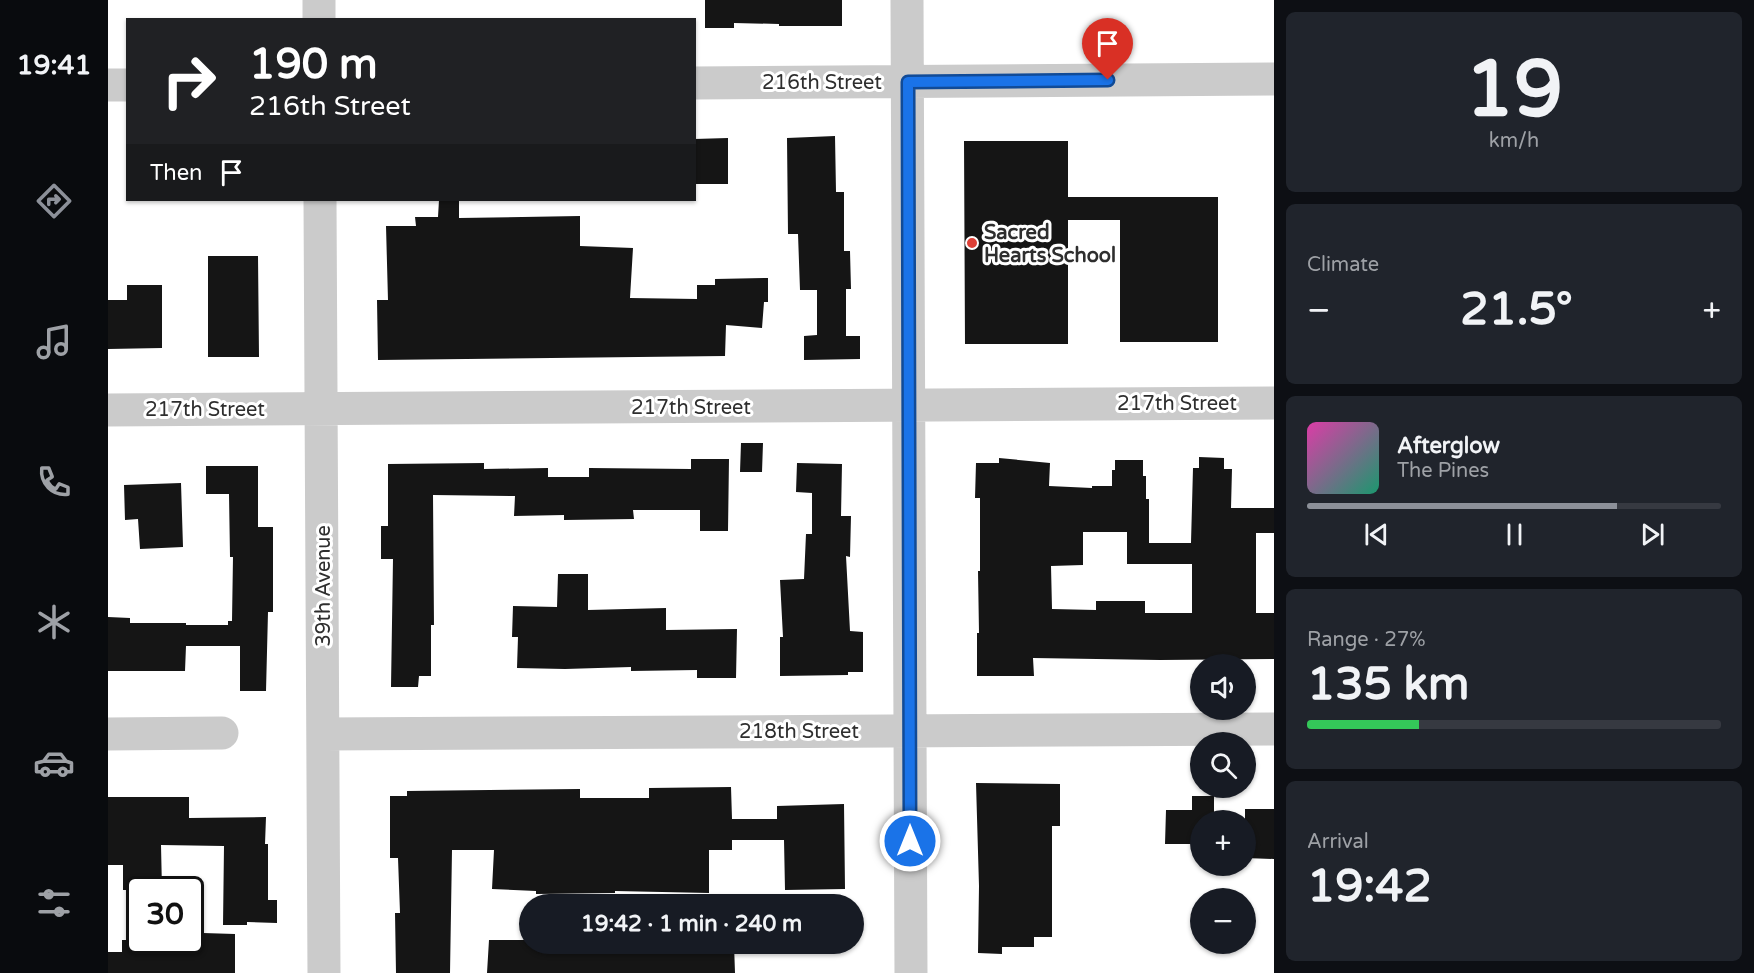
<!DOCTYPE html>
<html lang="en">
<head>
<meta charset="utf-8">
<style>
	:root { --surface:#171b24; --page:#20242c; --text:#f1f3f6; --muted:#9ea1a6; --line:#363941; --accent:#8c9099 }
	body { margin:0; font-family:"Varela Round",sans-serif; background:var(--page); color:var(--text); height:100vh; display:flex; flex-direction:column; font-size:22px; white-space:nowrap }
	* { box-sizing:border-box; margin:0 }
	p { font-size:20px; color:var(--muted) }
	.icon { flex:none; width:33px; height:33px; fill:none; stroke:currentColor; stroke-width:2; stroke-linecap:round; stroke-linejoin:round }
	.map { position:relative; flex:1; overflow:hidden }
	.side { display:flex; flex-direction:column; gap:12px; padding:12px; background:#0d0f14; width:480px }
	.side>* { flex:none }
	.guide { position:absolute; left:18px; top:18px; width:570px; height:183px; border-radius:0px; box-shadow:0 2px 4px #0004; background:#202124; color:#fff; overflow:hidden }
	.tools { position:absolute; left:1082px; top:654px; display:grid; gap:12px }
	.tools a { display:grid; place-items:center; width:66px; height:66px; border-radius:50%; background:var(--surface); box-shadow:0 2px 4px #0004; font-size:30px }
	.speed { position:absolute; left:18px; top:876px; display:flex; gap:12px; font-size:30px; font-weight:700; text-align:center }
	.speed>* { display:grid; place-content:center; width:78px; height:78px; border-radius:50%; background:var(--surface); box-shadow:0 2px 4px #0004; line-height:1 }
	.speed .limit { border:3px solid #111; border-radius:9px; background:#fff; color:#111 }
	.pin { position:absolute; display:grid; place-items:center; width:51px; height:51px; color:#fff; margin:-62px -26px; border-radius:50% 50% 50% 0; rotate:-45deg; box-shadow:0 0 6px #0007 }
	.pin .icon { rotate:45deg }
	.me { position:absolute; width:66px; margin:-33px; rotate:0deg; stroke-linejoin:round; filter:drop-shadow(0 0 4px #0008) }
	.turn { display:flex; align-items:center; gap:21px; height:126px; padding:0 24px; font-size:27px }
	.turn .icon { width:78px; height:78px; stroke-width:2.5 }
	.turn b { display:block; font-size:42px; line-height:51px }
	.then { display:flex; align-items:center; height:57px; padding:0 24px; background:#0003; gap:12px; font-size:22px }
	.big { font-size:45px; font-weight:700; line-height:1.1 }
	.side .card { flex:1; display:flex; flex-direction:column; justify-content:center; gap:9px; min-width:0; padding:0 21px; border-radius:9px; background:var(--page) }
	.side .dial { align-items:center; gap:0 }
	.dial b { font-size:78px; line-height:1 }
	.song { display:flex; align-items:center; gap:18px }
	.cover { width:72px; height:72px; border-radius:9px; background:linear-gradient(135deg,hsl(320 70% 55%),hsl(160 70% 35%)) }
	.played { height:6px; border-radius:3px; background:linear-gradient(90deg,var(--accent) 75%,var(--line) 75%) }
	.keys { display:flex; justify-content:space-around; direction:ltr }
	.heat { display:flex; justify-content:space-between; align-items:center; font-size:33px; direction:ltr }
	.charge { height:9px; border-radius:4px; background:linear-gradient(90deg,#34c759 27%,var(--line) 0) }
	.trip { position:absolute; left:411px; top:894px; width:345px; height:60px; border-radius:30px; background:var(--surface); box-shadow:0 2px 4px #0004; font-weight:700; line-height:60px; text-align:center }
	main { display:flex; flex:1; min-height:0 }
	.tab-bar { display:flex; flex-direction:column; width:108px; justify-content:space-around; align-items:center; background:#090b0e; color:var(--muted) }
	.tab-bar .icon { width:42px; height:42px }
	.tab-bar .selected { color:var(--accent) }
	.tab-bar b { font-size:27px; color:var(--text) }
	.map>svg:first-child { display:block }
	.building { fill:#151515; fill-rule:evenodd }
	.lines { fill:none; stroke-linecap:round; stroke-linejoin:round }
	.minor { stroke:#cbcbcb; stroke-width:33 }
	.route-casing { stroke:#114b97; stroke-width:15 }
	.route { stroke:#1a73e8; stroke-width:10 }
	.poi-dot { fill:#de4037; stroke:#fff; stroke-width:2 }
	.labels { text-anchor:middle; stroke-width:6; stroke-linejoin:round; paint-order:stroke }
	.street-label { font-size:20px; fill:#2e2e2e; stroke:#fff }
	.poi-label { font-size:20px; font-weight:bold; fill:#2e2e2e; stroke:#fff; text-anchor:start }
</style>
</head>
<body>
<main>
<nav class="tab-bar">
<b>19:41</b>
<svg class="icon selected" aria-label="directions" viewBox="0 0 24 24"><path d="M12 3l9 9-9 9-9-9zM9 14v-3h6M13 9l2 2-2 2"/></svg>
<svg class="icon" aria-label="music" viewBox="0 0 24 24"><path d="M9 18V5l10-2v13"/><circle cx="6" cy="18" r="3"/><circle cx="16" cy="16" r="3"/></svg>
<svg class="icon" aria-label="phone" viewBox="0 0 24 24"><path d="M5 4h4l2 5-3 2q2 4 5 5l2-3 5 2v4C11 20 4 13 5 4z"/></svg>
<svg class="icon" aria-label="climate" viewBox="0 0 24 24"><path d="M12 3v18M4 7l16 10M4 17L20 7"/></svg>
<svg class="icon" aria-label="car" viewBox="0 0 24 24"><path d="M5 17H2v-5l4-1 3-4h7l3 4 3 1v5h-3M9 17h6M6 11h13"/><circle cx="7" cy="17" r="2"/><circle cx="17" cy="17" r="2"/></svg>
<svg class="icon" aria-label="filters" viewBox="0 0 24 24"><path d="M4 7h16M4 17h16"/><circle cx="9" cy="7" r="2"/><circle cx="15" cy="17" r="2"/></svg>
</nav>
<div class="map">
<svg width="1166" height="973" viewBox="0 0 1166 973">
	<rect width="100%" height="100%" fill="#fff"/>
	<path class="building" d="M597 0H734V26H671V24L626 23V28H597Z
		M727 136 728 192H736V251H742L743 289H738V336H752V359L696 360V336L709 335V290H692L690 234H680L679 138Z
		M620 138V184H586V139Z
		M856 141H960V197H1110V342H1012V220H960V344H857Z
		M331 200H351V218L472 216V246L525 248 522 298 589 299V285H607V279L660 278V302H656L654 328 618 325 617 356 270 360 269 300H280L278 226H308L307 217H330Z
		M100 256H150L151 357H100Z
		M19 285H54V348L0 349V300H19Z
		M633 443H655L654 472H632Z
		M1091 457 1116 458V469H1124L1123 508H1166V533H1148V613H1166V659L1052 660 925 658 926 676H869V633H871L870 571H872V498H867L868 463H891V458L942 463 941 486 984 488V486H1004V470H1007V460H1035V476H1038V499H1041V543H1083L1085 468H1091ZM975 532H1019V564H1084V613H1037V601H988V610L944 609 943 566 975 565Z
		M583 459H621L620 531H592V510H525L526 519 456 520V515L406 516 407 496 325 495 326 625H323V676H311L310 687H283L285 559H273V526H280V464L376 463V469L440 468V477H481V468L583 469Z
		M689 463 734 464 733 516H743L742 557 738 556 742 631 755 632V672H740V675L672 676V637H675L672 580 696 579 698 534H704V493L688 492Z
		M98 466H150V527H165V612H160L158 691H132V646H78L77 671H0V617L22 618V623H78V625H120V621H124L125 557H122L121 494H98Z
		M73 483 75 547 32 549 30 519 17 520 16 485Z
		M450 574H480V610L558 608V630L629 629 628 678H589V670L523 671V667L457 669 409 668 410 637H404L405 606 449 607Z
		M868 783 952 784V826H944V937H926V947H894V954L870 953 871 886Z
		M623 787 624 819H669V806L736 804 737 889 677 890 676 840H624V850H601V893L507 891V893L428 894V891L384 889 386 850H344L342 973H288L287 913H292L290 858H282V796H299V791L472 789V798H541V788Z
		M1084 796H1106V820H1092V844H1057L1058 810H1084Z
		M0 797H81V818L158 817 157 844H160V900H169V923L139 922V925H115L116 846 53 845 54 890H15V865H0Z
		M1137 809H1166V859L1137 858Z
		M95 933 127 934V973H0V952H14V940H95Z
		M381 940H422V944H626L627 973H379Z"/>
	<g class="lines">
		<path class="minor" d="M211 0V20
			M799 0 803 973
			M586 83 1166 79
			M0 85H20
			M212 200 216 973
			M0 410 1166 403
			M0 734 114 733
			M215 734 1166 729"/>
	</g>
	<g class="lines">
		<g class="route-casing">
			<path id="route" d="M802 841 800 82 1000 80"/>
		</g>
		<use href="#route" class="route"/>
	</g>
	<circle class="poi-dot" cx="864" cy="243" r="6"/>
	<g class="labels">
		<g class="street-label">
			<text x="714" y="89">216th Street</text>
			<text x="1069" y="410">217th Street</text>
			<text x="583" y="414">217th Street</text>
			<text x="97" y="416">217th Street</text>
			<text transform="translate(215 586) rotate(-90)" y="7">39th Avenue</text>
			<text x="691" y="738">218th Street</text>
		</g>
		<g class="poi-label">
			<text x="876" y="239">Sacred<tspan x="876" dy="23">Hearts School</tspan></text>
		</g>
	</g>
</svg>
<div class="tools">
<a><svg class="icon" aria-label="sound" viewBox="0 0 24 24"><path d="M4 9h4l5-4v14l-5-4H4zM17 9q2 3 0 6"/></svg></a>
<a><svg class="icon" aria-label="search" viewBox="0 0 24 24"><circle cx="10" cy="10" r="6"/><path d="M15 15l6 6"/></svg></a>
<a>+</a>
<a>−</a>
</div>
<div class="speed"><div class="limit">30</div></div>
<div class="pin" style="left:1000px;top:80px;background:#d93025"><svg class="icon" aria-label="arrive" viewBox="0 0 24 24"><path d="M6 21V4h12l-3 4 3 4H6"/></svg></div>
<svg class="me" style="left:802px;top:841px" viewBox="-20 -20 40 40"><circle r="17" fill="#1a73e8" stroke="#fff" stroke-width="3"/><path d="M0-11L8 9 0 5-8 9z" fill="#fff"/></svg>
<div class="trip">19:42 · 1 min · 240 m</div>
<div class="guide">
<div class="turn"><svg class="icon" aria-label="right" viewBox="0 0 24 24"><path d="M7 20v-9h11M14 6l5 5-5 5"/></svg><div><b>190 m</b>216th Street</div></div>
<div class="then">Then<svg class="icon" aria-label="arrive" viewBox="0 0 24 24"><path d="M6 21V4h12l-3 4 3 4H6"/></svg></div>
</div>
</div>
<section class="side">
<div class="card dial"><b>19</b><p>km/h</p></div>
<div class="card"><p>Climate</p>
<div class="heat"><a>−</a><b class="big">21.5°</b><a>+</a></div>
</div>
<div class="card">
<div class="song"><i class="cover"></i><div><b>Afterglow</b><p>The Pines</p></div></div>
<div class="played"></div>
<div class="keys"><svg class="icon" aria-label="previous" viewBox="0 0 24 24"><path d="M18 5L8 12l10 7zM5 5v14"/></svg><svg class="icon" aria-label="pause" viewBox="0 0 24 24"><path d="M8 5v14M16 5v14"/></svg><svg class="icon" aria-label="next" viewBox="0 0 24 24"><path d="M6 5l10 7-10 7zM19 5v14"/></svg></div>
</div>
<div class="card"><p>Range · 27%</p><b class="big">135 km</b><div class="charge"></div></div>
<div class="card"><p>Arrival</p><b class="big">19:42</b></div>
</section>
</main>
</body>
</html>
